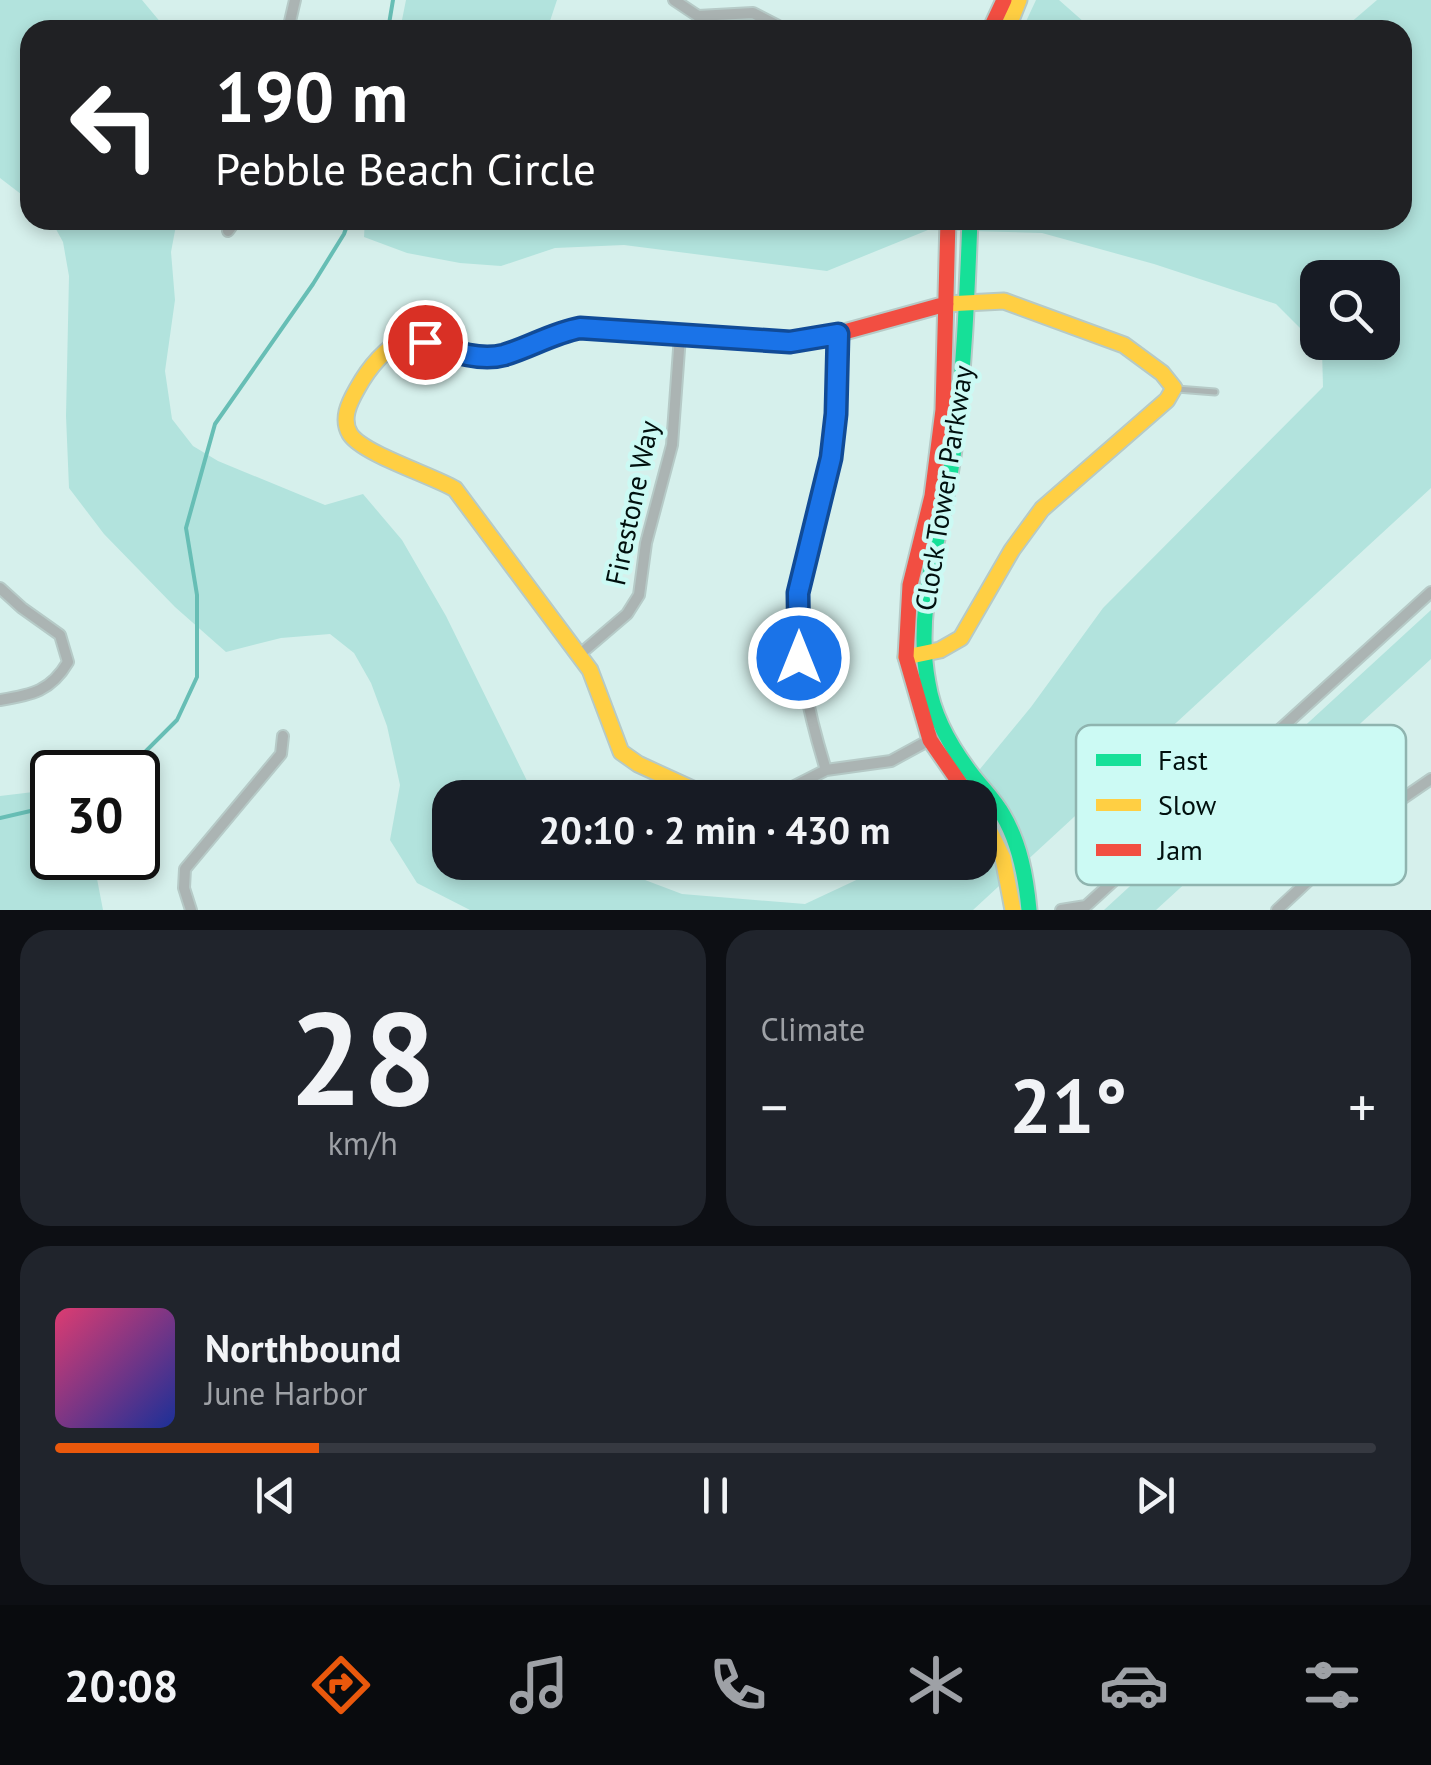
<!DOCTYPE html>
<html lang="en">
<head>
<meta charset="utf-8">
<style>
	:root { --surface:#171b24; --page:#20242c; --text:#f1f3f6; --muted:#9ea1a6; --line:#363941; --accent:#ea580c }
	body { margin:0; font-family:"PT Sans",sans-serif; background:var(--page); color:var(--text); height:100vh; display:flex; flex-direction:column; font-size:38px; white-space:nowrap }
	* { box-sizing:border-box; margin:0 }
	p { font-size:32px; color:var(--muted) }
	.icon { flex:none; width:55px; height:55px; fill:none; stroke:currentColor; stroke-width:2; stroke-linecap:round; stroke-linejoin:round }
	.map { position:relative; height:910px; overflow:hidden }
	.drawer { display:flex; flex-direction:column; gap:20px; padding:20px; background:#0d0f14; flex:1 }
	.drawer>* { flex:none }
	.guide { position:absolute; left:20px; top:20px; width:1392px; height:210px; border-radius:30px; box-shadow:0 5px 15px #0003; background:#202124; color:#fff; overflow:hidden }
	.tools { position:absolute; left:1300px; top:260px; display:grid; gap:20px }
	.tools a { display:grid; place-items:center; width:100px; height:100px; border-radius:20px; background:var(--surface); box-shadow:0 5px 15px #0003; font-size:50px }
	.speed { position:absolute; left:30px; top:750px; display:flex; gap:20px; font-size:50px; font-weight:700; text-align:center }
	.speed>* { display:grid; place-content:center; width:130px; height:130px; border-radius:50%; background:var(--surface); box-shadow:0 5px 15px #0003; line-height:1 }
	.speed .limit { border:5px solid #111; border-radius:15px; background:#fff; color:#111 }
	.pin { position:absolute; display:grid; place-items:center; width:85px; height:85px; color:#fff; margin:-42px; border:5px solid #fff; border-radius:50%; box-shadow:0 2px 10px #0007 }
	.me { position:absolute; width:110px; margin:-55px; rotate:0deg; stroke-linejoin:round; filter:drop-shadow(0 0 8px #0008) }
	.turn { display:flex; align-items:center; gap:35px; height:210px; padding:0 30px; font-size:45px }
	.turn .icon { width:130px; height:130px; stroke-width:2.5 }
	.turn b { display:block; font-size:70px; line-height:85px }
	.big { font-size:75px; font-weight:700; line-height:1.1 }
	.drawer .tile { flex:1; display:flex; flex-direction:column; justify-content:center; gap:15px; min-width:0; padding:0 35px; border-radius:30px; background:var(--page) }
	.drawer .dial { align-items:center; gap:0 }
	.dial b { font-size:130px; line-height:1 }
	.song { display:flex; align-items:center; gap:30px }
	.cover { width:120px; height:120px; border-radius:15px; background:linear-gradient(135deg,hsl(340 70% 55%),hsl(230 70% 35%)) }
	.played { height:10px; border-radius:5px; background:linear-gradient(90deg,var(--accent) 20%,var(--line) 20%) }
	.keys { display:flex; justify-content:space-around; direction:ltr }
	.heat { display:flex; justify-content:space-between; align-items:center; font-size:55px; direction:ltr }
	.drawer .tiles { flex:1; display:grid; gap:20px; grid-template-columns:1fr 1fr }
	.tile:last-child { grid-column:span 2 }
	.trip { position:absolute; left:432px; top:780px; width:565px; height:100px; border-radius:30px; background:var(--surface); box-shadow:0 5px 15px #0003; font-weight:700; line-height:100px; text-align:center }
	.tab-bar { display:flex; height:160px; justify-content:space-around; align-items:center; background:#090b0e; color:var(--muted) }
	.tab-bar .icon { width:70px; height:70px }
	.tab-bar .active { color:var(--accent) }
	.tab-bar b { font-size:45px; color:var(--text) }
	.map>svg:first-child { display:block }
	.green { fill:#b2e3dd; fill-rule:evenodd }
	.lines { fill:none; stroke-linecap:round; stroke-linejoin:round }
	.stream { stroke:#67beb5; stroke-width:4 }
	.lane-casing { stroke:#b6cac7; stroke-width:9 }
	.street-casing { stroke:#b6cac7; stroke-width:14 }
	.fast-casing { stroke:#b6cac7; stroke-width:19 }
	.slow-casing { stroke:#b6cac7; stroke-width:19 }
	.jam-casing { stroke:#b6cac7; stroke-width:19 }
	.lane { stroke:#abb4b3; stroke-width:5 }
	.street { stroke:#abb4b3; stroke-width:10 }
	.fast { stroke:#16e098; stroke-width:15 }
	.slow { stroke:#ffcf43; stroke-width:15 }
	.jam { stroke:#f24e42; stroke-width:15 }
	.route-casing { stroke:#114b97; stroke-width:25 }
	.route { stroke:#1a73e8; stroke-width:18 }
	.labels { text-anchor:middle; stroke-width:9; stroke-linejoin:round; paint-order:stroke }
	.street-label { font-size:28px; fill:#01100e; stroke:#ccfaf4 }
	.key { fill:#ccfaf4; stroke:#8fb4af; stroke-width:2.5 }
	.key-label { font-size:28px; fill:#01100e }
</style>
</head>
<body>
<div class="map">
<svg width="1431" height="910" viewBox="0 0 1431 910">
	<rect width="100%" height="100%" fill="#d6f0ec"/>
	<path class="green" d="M0 0H142L167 30H30V201L0 178Z
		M406 0H557L547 30H400Z
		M1036 0H1059L1093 30H1022Z
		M1377 0H1431V488L973 910H470L417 883 390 840 400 785 387 726 371 683 354 653 330 634 281 638 226 652 175 607 104 534 69 488 66 416 69 276 63 242 51 220H177L171 252 175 300 165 371 172 419 193 446 218 461 325 505 363 494 402 540 446 616 535 797 450 798V862L600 863 682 894 805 904 867 875 884 863 980 862V798L957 797 1031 707 1103 608 1323 387 1322 350 1276 304 1154 264 1042 233 928 230 827 271 624 245 555 248 501 266 460 263 407 253 364 237 365 220H1402V30H1342ZM1318 278H1382V342H1318Z
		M1431 610V659L1156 910H1104Z
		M50 790 52 793V858H93L103 910H0V796Z"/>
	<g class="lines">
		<path class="stream" d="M388 30 393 0
			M125 772 177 720 197 677V595L186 528 215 424 313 284 344 234 349 220
			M0 818 52 806"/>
		<g class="lane-casing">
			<path id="lane" d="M1177 389 1215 392"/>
		</g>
		<g class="street-casing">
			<path id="street" d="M674 0 698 16 753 13 786 30
				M288 30 295 0
				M228 231 236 220
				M0 588 22 608 60 635 68 662C51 691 32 695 0 700
				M579 655 627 614 639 595 646 543 672 445 680 336
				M826 770C808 712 796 658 799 597 801 554 824 501 831 456 838 416 837 375 837 334
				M771 798 826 770 891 761 946 731
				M191 910 184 888 185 869 281 754 283 736
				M1061 910 1086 906 1431 592
				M1277 910 1380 814 1431 779"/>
		</g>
		<g class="fast-casing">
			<path id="fast" d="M970 220C967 296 964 373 954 449 944 527 913 604 928 683 933 715 951 747 970 772 981 787 994 799 1003 815 1020 844 1026 877 1029 910"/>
		</g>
		<g class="slow-casing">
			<path id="slow" d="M1007 30 1019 0
				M508 353 468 356 405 338C383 350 369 367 357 389 349 403 341 419 350 434 363 454 431 475 455 489L590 670 621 752 638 764 712 798
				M906 657 940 650 961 638 1012 550 1042 509 1167 400 1174 388 1162 373 1124 345 1004 301 946 304
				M980 811 1003 858 1013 910"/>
		</g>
		<g class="jam-casing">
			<path id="jam" d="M990 30 1004 0
				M948 220 943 410 932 496 910 585 906 657 930 740 970 798
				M508 353 554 333 581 328 790 342 837 334 946 304"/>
		</g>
		<use href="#lane" class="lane"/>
		<use href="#street" class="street"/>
		<use href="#fast" class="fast"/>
		<use href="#slow" class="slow"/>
		<use href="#jam" class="jam"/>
	</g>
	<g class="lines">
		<g class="route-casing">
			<path id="route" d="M425 342C449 350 478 362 504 355 531 347 553 333 580 328L790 342 838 334 836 414 831 458 798 593 799 658"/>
		</g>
		<use href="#route" class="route"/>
	</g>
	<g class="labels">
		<g class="street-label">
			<text transform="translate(944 488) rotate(-81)" y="10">Clock Tower Parkway</text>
			<text transform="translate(632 503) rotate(-78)" y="10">Firestone Way</text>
		</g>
	</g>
	<rect x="1076" y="725" width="330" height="160" rx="15" class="key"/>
	<rect x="1096" y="754" width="45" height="12" fill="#16e098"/>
	<rect x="1096" y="799" width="45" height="12" fill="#ffcf43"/>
	<rect x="1096" y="844" width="45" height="12" fill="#f24e42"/>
	<g class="key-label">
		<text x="1158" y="770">Fast</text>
		<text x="1158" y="815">Slow</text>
		<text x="1158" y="860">Jam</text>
	</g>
</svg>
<div class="tools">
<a><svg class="icon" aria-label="search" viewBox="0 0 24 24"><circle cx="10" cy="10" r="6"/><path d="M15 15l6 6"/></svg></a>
</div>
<div class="speed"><div class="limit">30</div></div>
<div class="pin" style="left:425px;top:342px;background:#d93025"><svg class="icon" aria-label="arrive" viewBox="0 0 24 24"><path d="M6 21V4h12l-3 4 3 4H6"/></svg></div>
<svg class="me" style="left:799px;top:658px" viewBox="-20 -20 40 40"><circle r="17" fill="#1a73e8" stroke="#fff" stroke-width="3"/><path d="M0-11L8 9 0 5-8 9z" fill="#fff"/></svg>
<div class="trip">20:10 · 2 min · 430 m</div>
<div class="guide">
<div class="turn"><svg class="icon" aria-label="left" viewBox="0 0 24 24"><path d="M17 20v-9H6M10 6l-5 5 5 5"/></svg><div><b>190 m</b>Pebble Beach Circle</div></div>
</div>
</div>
<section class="drawer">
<div class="tiles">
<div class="tile dial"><b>28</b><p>km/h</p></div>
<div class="tile"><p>Climate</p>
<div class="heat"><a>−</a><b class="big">21°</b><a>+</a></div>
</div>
<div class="tile">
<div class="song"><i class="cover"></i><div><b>Northbound</b><p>June Harbor</p></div></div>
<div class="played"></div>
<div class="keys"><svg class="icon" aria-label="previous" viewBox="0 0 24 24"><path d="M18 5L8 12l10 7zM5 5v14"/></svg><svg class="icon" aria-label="pause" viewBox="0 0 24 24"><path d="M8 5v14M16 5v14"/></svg><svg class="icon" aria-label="next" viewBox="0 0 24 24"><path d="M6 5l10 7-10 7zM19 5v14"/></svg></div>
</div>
</div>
</section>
<nav class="tab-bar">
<b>20:08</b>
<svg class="icon active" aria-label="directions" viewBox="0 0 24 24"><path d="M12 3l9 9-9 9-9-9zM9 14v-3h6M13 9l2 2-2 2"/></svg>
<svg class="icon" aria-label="music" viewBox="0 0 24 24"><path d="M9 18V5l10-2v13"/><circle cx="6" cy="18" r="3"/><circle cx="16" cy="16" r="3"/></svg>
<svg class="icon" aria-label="phone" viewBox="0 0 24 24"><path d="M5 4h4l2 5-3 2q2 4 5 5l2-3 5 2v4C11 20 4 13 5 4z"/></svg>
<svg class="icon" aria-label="climate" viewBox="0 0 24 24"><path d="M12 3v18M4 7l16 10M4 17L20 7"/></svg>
<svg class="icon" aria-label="car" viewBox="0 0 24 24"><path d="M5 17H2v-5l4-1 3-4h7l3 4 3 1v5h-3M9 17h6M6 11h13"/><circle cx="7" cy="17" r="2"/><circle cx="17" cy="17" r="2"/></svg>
<svg class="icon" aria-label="filters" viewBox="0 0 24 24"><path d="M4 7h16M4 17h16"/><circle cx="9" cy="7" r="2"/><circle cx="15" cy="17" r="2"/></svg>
</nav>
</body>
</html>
